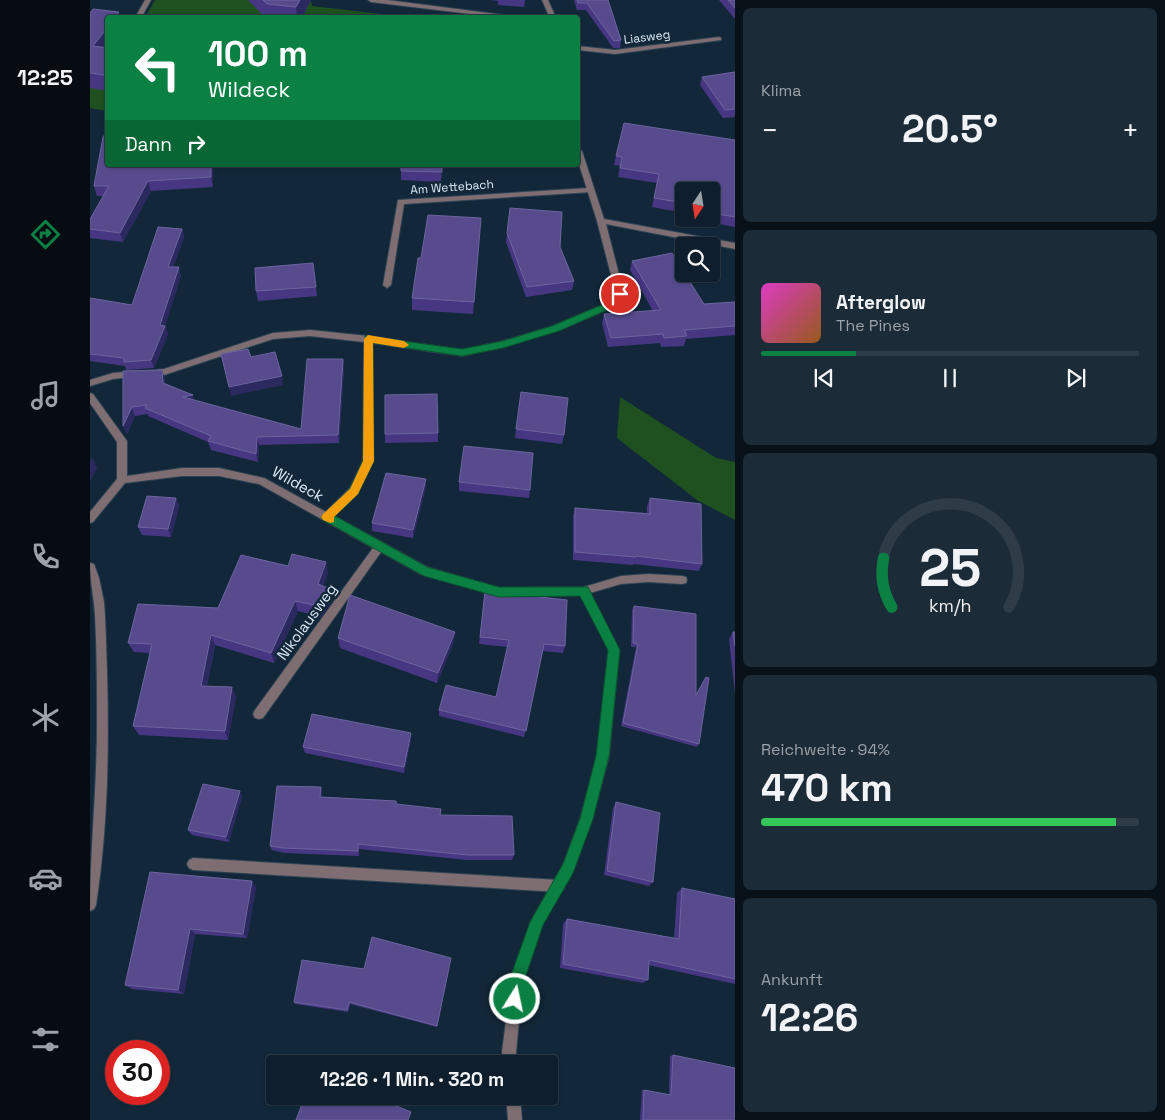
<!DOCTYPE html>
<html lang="de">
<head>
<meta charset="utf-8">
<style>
	:root { --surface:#0e1e2c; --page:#1c2b38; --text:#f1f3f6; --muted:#9ba2a9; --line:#2e3c48; --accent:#0b8043 }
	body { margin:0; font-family:"Space Grotesk",sans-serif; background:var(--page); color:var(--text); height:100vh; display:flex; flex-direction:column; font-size:19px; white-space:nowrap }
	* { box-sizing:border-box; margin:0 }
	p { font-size:16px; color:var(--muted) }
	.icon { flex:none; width:28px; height:28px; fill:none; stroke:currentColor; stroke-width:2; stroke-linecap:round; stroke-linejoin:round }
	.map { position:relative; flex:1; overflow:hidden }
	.side { display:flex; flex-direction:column; gap:8px; padding:8px; background:#081018; width:430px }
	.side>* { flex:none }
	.hud { position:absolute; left:15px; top:15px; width:475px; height:152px; border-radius:5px; box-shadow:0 1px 4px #0004,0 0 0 1px var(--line); background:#0b8043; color:#fff; overflow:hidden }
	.needle { width:32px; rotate:192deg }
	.buttons { position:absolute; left:585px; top:182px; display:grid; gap:10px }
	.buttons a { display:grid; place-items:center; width:45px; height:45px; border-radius:5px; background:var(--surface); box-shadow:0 1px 4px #0004,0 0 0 1px var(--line); font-size:25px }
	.speed { position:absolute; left:15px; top:1040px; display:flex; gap:10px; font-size:25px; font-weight:700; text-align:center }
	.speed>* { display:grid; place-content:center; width:65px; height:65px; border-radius:50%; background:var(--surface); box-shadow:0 1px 4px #0004,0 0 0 1px var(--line); line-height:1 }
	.speed .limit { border:8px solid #d22; background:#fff; color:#111 }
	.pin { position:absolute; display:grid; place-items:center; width:42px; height:42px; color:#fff; margin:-21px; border:2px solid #fff; border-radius:50%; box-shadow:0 1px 5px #0007 }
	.me { position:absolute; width:55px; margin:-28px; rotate:10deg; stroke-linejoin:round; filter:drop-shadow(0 0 4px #0008) }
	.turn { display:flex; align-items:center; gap:18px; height:105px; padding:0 20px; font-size:22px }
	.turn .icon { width:65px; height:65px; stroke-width:2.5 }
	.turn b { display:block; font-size:35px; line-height:42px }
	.then { display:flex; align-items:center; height:48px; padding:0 20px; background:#0003; gap:10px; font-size:19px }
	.big { font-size:38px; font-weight:700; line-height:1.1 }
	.side .tile { flex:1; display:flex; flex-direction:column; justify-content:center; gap:8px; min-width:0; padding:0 18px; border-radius:8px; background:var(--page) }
	.side .dial { align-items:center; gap:0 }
	.dial svg { height:130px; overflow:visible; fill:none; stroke:var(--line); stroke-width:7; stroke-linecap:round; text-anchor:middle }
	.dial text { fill:var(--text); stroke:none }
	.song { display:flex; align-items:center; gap:15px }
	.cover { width:60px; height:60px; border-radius:8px; background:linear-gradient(135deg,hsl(310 70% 55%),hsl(30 70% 35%)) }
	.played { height:5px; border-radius:2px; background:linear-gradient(90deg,var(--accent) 25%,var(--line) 25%) }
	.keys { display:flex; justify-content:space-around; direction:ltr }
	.heat { display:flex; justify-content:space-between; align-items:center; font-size:28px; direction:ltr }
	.charge { height:8px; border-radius:4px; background:linear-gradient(90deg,#34c759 94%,var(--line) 0) }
	.trip { position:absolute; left:176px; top:1055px; width:292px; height:50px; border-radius:5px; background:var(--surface); box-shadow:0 1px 4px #0004,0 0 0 1px var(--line); font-weight:700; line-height:50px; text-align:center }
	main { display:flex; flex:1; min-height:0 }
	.dock { display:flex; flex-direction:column; width:90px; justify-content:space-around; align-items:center; background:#060c12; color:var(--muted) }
	.dock .icon { width:35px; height:35px }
	.dock .selected { color:var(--accent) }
	.dock b { font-size:22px; color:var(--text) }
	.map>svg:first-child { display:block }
	.green { fill:#1f5120 }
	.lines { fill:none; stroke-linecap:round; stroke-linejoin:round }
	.service-casing { stroke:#2e4354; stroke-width:2 }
	.minor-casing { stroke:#2e4354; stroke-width:2 }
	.tertiary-casing { stroke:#2e4354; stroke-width:2 }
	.service { fill:#7e6e71; fill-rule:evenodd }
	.minor { fill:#7e6e71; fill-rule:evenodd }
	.tertiary { fill:#7e6e71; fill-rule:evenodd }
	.wall { fill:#473782 }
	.shaded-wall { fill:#2b2960 }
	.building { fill:#574b8e; stroke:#6c649e }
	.route { fill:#0b8043; stroke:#07532c }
	.slow { fill:#f59e0b }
	.labels { text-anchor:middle; stroke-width:5; stroke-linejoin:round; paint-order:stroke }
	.far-street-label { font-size:12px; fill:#ddeaf6; stroke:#12283a }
	.street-label { font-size:15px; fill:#ddeaf6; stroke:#12283a }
</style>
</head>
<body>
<main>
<nav class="dock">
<b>12:25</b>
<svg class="icon selected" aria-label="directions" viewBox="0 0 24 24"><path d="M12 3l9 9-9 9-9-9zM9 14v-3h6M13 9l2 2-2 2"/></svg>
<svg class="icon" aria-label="music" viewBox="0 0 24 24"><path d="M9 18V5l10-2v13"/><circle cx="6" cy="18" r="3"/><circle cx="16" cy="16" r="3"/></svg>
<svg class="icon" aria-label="phone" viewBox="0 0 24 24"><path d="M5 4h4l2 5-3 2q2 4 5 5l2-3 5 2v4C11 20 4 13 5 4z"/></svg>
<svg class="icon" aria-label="climate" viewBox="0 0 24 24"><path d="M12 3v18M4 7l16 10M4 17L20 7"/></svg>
<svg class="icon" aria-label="car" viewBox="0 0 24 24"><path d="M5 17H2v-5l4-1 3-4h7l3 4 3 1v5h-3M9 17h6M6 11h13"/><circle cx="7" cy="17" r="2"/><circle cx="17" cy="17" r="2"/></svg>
<svg class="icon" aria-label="filters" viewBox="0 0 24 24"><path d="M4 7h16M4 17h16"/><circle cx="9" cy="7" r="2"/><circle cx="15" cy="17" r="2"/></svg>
</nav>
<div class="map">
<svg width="645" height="1120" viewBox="0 0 645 1120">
	<rect width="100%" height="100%" fill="#12283a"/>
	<path class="green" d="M65 0H212L221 1 222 6 317 17 55 18Z
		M0 48 17 50V111L0 108Z
		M530 397 626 458 645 462V520L607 500 527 438Z"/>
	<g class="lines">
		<g class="service-casing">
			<path id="service" d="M499 188H502V192L314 204 301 285 297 288 293 285 308 200Z
				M103 858 469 880 473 882 475 886 473 890 469 892 103 870 99 868 97 864 99 860Z"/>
		</g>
		<g class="minor-casing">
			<path id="minor" d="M55 0H61L51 18H45Z
				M278 0H297L438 18H414L281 2Z
				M452 0H458L466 18H460Z
				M0 12 39 16 42 18 0 16Z
				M629 37 631 38V40L525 54 488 50V46L525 50Z
				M488 149 492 151 514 219 645 243V249L516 224 534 294 528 305 469 330 413 347 372 356 282 343 283 461 267 494 244 516 337 567 409 588 494 587 531 576 558 574 592 576 596 577 597 580 596 583 592 584 558 582 531 584 500 593 529 650 519 756 502 819 484 868 452 925 433 981 426 1052 427 1064H413L412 1052 421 981 443 918 473 865 490 819 507 756 519 650 491 595 409 596 330 574 291 552 173 718 169 719 165 718 163 714 165 710 283 548 169 484 129 476H92L35 483 3 522 0 523V512L27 479V442L0 403V393L3 394 37 441V476L92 468H129L174 478 236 512 260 488 273 461 274 342 220 336 183 339 74 375 60 376 56 373 57 371 74 369 183 333 220 330 278 336 372 350 413 341 463 326 522 301 526 294 507 221 488 161Z
				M45 371 49 374 48 376 23 379 0 386V380L23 373Z
				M416 1096H430L432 1120H418Z"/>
		</g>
		<g class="tertiary-casing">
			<path id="tertiary" d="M0 563 4 564 9 578 14 602C16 625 16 648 17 672 19 750 18 827 6 905L4 909 0 911C0 849 7 788 7 725 7 689 7 652 5 615 4 598 0 581 0 563Z"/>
		</g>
		<use href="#service" class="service"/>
		<use href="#minor" class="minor"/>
		<use href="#tertiary" class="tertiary"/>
	</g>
	<path class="wall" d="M158 0H221L212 18H176Z
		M401 0H435L434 7 408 5V1Z
		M484 0H518L531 40 530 48H523L496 10H487Z
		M629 0H645V19Z
		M0 13 18 18V91L0 88Z
		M645 72V117L633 118 610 85 612 77Z
		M645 140V227L603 219H621V191H594V213L562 207 567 183 528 177 530 166 524 165 526 156Z
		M123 165V187L61 191 33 242 0 238V219L13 196H7L4 186Z
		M352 165 351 182 311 180V171Z
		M420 208 470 247 484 281 482 290 436 297 416 242Z
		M391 218 383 314 322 310V298L331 258Z
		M92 229 94 237 83 267 91 275 75 326 78 334 64 368 36 370 35 366 0 361V298L42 305Z
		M542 261 614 304 645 302V335L596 339 594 346 571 347 570 343 518 347 512 323 514 314 563 311 540 270Z
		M223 263 227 296 168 301 166 291Z
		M253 359 254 368 249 443 169 445 168 462 121 450 118 442 58 416V414L45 416 37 434 33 426V371L75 379V384L104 400 211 429Z
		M431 392 474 435 472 444 425 438Z
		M295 395 348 433V442L295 443Z
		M369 482 440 490 439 498 369 491Z
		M336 487 323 538 282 531V523Z
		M86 498 89 506 81 537 52 535 48 527Z
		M560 498 612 564 609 571 543 564V565L483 560V516L485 508 557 513V506Z
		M198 566 238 573 233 586 240 599 239 605 231 617 208 611 184 663 125 645 117 686 142 687 146 697 138 740 49 735 43 726 60 653 44 652 38 643 128 608Z
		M395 591 475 646 473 653 453 651 434 737 349 716V710L406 697 417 647 389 644Z
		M544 606 606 695 609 744 607 747 531 726 546 647H541L542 610Z
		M643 632H645V694L639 639Z
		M248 638 364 642 347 683 250 648Z
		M321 739 314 773 215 753 213 747Z
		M231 787 232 793V797L306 801 307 804 350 815 424 855 422 860H377L269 849V856L195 853 182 850 180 846Z
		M152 796 139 842 102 835 98 830Z
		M526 802 563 882 559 886 514 875 523 808Z
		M60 872 166 887 157 938 105 934 94 994 42 989 35 985Z
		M592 888 645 899V984L558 965V980L553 983 470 968 473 924 477 919 584 938 587 893Z
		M361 958 347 1027 260 1004 258 1012 205 1004 204 1002 274 969Z
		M583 1055 645 1120H550L552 1090H554L579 1095 580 1056Z"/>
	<path class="shaded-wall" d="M210 0H221L212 18H207L206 7Z
		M29 12 30 18H25Z
		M18 27V49L3 46Z
		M18 70V87L14 75Z
		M121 165H123V187L121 177Z
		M58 181 61 191 33 242 30 233Z
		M92 229 94 237 80 275 78 267Z
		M89 267 91 275 75 326 78 334 64 368 61 360 70 325Z
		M253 359 254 368 249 443 248 435Z
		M72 370 75 379V391L73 383Z
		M192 376 193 385 141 396 139 387Z
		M103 395 105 404 93 397Z
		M42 407 45 416 37 434 33 426Z
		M167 437 169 445 168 462 166 454Z
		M2 457 7 468 0 482V461Z
		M336 479V487L323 538V530Z
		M86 498 89 506 81 537 78 529Z
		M236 562 238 573 229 595 228 584Z
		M238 588 240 599 239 605 231 617 229 606Z
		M205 601 208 611 184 663 181 653Z
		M365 632 364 642 347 683 348 673Z
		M121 635 125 645 115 695 111 686Z
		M142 687 146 697 138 740 135 731Z
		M321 733V739L314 773V767Z
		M231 787 232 793V802L230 797Z
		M150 791 152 796 139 842 136 837Z
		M162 881 166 887 157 938 153 934Z
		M100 929 105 934 94 994 88 990Z"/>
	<path class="building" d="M173 0H210L206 7 177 4Z
		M487 0H518L531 40 524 41 497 3H488Z
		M638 0H645V8Z
		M3 9 29 12 25 18H18V27L3 46 18 48V70L14 75 0 73V13Z
		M645 72V109L635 110 612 77Z
		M534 123 645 140V217L621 213V191H594V203L564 198 569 174 530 168 532 157 526 156Z
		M18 130V165H121V177L58 181 30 233 0 229V219L19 186H4L13 137Z
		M311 165H352V172L311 171Z
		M420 208 472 212 470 247 484 281 437 287 417 233Z
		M338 215 391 218 384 302 322 298 328 258H331Z
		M68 227 92 229 78 267H89L70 325 75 326 61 360 34 362V358L0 354V298L42 305Z
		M582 253 594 272V274H595L614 304 645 302V326L594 330 597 336 574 338 573 334 521 338 514 314 571 310 542 261Z
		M223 263 226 287 166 291 165 268Z
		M158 349 161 357 185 352 192 376 139 387 131 354Z
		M217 359H253L248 435 167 437 166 454 118 441 121 436 55 408 57 405 42 407 33 426V371L72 370 73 383 103 395 93 397 211 429Z
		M431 392 478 398 474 435 426 429Z
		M347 394 348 433 295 434V395Z
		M374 446 443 453 440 490 369 482Z
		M296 473 336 479 323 530 282 523Z
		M57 496 86 498 78 529 48 527Z
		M560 498 611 504 612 564 546 556V557L485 552V508L560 514Z
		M202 554 236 562 228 584 238 588V595L229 606 205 601 181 653 121 635 111 686 142 687 135 731 43 726 62 644 38 643 48 604 128 608 151 555 198 566Z
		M395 591 477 600 475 646 454 644 436 731 349 710 356 685 406 697 419 640 390 637Z
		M260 595 365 632 348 673 248 638Z
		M544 606 606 614V695L616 677 619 678 609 744 533 723 548 644 543 643Z
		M643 632H645V646Z
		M222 714 321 733 314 767 213 747Z
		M113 784 150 791 136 837 98 830Z
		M187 786 231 787 230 797 306 801V804L351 809 350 815 422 816 424 855H378L268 844V851L193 848 180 846Z
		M526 802 570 813 563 882 517 871Z
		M60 872 162 881 153 934 100 929 88 990 35 985Z
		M592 888 645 899V979L559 960 558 980 473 964 477 919 589 939Z
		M282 937 361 958 347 1026 259 1002 257 1010 204 1002 212 960 274 969Z
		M583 1055 645 1068V1120H553L554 1090 581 1095Z
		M215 1096H283L321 1112 318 1120H206Z"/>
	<path class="route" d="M530 291 534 294 528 305 469 331 413 348 372 356 283 343 284 461 268 494 245 516 337 567 409 587H498L530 650 519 756 503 819 483 873 453 925 434 981 430 1004 425 1006 420 1004 417 999 419 981 440 922 473 864 490 819 506 756 518 650 490 596 409 597 334 576 233 520 231 517 260 489 273 461 275 336 372 349 413 341 462 326 521 301 526 292Z"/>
	<path class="slow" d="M278 335 314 341 319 345 314 348 283 343 284 461 268 494 244 517V522L240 523 233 520 231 517 233 514 260 489 273 461 274 339Z"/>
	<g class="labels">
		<g class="far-street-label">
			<text transform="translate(557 37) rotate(-7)" y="4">Liasweg</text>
			<text transform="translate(362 187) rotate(-4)" y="4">Am Wettebach</text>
		</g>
		<g class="street-label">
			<text transform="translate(208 484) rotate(29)" y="5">Wildeck</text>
			<text transform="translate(217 622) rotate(-54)" y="5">Nikolausweg</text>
		</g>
	</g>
</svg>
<div class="buttons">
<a><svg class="needle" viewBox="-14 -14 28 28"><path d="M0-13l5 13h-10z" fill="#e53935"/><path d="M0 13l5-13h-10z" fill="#9ba2a9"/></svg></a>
<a><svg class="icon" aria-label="search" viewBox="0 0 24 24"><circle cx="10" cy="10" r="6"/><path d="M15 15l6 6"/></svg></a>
</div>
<div class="speed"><div class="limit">30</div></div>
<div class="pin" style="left:530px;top:294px;background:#d93025"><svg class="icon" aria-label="arrive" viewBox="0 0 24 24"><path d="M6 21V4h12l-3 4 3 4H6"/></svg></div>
<svg class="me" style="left:425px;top:999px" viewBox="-20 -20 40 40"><circle r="17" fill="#0b8043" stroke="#fff" stroke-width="3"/><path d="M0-11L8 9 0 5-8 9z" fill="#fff"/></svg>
<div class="trip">12:26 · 1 Min. · 320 m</div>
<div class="hud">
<div class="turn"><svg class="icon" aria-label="left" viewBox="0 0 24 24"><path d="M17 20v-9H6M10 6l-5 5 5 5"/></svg><div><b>100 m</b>Wildeck</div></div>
<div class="then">Dann<svg class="icon" aria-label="right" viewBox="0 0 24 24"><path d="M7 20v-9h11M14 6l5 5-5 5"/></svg></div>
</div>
</div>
<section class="side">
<div class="tile"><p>Klima</p>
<div class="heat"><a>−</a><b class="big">20.5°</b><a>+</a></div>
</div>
<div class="tile">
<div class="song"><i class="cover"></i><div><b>Afterglow</b><p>The Pines</p></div></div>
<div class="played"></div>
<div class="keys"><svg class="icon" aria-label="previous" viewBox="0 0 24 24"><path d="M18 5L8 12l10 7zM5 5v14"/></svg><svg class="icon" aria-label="pause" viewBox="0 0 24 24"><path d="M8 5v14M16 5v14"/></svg><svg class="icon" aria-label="next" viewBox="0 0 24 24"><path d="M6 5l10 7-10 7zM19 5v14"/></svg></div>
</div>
<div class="tile dial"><svg viewBox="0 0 100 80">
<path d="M14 69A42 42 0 1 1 86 69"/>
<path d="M14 69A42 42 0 0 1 9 39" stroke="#0b8043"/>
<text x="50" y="56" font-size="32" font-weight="700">25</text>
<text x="50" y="72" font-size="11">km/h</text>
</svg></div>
<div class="tile"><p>Reichweite · 94%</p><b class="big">470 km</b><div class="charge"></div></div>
<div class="tile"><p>Ankunft</p><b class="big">12:26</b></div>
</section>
</main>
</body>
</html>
